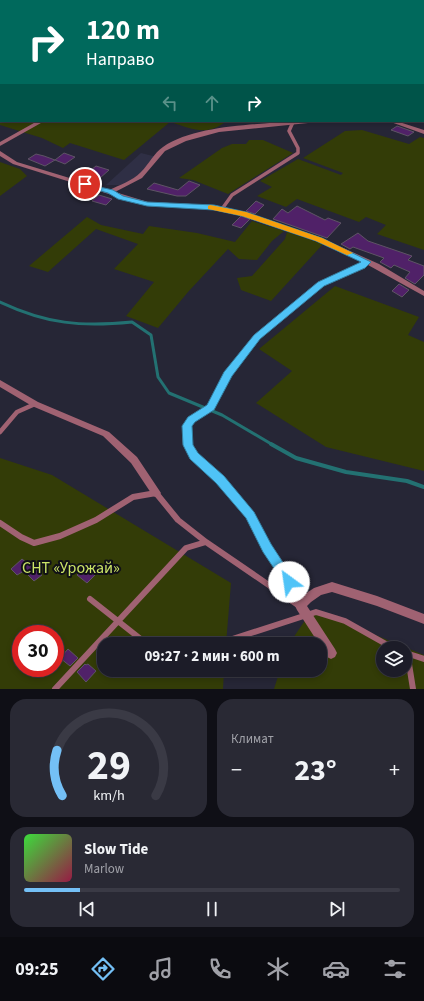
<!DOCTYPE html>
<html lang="ru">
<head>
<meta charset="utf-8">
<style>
	:root { --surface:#1c1c28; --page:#292934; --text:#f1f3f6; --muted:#a0a1a8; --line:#3a3a45; --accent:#74c0f6 }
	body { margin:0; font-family:"Source Sans 3",sans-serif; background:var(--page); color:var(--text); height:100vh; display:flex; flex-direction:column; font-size:15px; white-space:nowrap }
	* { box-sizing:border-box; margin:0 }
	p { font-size:13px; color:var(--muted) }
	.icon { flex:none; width:22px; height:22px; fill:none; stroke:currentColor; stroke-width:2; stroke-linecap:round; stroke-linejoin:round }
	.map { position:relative; height:689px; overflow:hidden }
	.panel { display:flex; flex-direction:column; gap:10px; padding:10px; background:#0f0f16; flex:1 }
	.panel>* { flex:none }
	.top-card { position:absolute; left:0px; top:0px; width:424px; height:122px; box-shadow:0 2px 6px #0003,0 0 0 1px var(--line); background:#00695c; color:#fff; overflow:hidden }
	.fabs { position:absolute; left:376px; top:641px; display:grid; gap:8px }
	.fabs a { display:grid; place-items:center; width:36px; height:36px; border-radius:50%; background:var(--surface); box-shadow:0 2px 6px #0003,0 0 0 1px var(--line); font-size:20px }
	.speed { position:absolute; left:12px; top:625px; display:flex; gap:8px; font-size:20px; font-weight:700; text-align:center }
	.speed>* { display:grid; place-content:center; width:52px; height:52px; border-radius:50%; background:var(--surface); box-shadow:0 2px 6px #0003,0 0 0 1px var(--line); line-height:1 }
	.speed .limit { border:6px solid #d22; background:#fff; color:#111 }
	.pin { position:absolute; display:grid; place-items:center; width:34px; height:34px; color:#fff; margin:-17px; border:2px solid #fff; border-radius:50%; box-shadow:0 1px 4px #0007 }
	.me { position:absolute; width:44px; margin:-22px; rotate:329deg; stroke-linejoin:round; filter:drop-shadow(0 0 3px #0008) }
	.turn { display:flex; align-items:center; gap:14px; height:84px; padding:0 20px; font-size:18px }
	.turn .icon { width:52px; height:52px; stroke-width:2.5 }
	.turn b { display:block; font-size:28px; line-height:34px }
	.lanes { display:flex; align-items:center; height:38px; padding:0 20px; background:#0003; justify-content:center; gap:20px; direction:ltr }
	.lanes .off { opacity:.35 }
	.big { font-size:30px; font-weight:700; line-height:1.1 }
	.panel .widget { flex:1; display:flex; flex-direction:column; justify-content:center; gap:6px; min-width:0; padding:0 14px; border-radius:16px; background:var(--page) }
	.panel .dial { align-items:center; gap:0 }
	.dial svg { height:104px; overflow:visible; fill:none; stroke:var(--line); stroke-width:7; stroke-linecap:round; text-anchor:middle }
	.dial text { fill:var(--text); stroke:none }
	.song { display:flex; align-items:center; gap:12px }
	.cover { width:48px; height:48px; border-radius:6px; background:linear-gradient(135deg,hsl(120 70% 55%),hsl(340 70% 35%)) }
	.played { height:4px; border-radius:2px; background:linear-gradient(90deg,var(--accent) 15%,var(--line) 15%) }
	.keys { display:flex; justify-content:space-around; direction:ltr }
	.heat { display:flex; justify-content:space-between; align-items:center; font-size:22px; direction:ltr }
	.panel .tiles { flex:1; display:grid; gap:10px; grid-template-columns:1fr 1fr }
	.widget:last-child { grid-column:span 2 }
	.trip { position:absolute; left:97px; top:637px; width:230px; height:40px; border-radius:16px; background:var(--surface); box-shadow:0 2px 6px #0003,0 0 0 1px var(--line); font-weight:700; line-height:40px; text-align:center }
	.tab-bar { display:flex; height:64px; justify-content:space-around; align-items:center; background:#0b0b10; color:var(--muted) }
	.tab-bar .icon { width:28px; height:28px }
	.tab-bar .on { color:var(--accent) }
	.tab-bar b { font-size:18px; color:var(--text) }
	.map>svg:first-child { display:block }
	.built { fill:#2f2f45 }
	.green { fill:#333c07; fill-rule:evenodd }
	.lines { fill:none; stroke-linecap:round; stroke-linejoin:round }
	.stream-far1 { stroke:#237172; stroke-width:3 }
	.stream { stroke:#237172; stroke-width:4 }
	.building { fill:#502168; stroke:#5e5465 }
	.path { stroke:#6f6f7d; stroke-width:1; stroke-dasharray:1 1; stroke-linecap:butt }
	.service-far2 { stroke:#a06272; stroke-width:3.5 }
	.service-far1 { stroke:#a06272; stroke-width:4.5 }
	.service { stroke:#a06272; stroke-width:6 }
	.minor { fill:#a06272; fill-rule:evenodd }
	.route { fill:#4fc3f7; stroke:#337fa1 }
	.slow { fill:#f59e0b }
	.labels { text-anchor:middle; stroke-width:4; stroke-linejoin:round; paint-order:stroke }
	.near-park-label { font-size:16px; fill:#cbe467; stroke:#101017 }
</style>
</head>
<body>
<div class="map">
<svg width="424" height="689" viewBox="0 0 424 689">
	<rect width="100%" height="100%" fill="#262636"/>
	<path class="built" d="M141 153 157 157 143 175 126 185H106Z"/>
	<path class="green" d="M0 0H140L142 1H1L0 30Z
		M0 53 1 121H227C205 137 194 129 170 122L124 160 70 143 63 148 42 138 0 125Z
		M362 130 409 144 420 137 424 138V250L377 234 386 225 366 217 359 222 297 199 286 207 257 196 272 187 260 181 298 159 341 175 343 173 303 158 345 131Z
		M249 140H263L293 153 228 194 193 180 179 178 222 148 232 144H246Z
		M0 162 20 169 27 176 0 196Z
		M87 217 101 225 143 234 149 226 197 233 235 242 252 221 284 231 272 241 257 260 239 259 228 249 188 292 158 328 126 316 154 282 114 269 138 244 96 229 48 272 29 266Z
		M287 232 323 244 271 301 241 290 237 278 252 276 285 239Z
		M335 286 419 317 408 335 424 342V471L326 447 256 403 292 371 259 349Z
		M0 458 52 475 231 583 226 644H104V670H224L223 689H0ZM21 634H55V668H21Z
		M310 613H322L424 655V689H274L280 670H320V644H289ZM383 648H405V670H383Z"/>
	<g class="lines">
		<path class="stream-far1" d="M0 302C47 324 81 327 132 322L151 335 158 377 169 393 222 415 273 445"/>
		<path class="stream" d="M271 444 296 458 346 472 407 481 424 487"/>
	</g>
	<path class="building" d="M397 126 414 132 408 136 391 130Z
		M64 153 75 157 65 164 55 160Z
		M36 154 44 156 55 160 45 166 28 159Z
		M96 166 109 170 100 178 87 173Z
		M189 181 200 185 186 196H177L147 189 154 183 178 190Z
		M99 195 112 199 106 205 92 201Z
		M256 201 264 205 255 214 246 211Z
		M297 206 325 220 328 218 341 223 327 238 273 219 282 209 288 213Z
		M241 216 250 219 241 228 232 225Z
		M358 233 368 241 412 256 408 260 424 266V275L415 284 405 278 410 272 394 265 391 268 380 262 384 258 353 247 350 249 341 244Z
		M399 284 409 290 402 297 392 291Z
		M22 559 42 575 34 581 24 571 17 575 11 569Z
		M85 567 96 574 87 583 77 575Z
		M68 649 78 658 70 666 60 658Z
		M85 664 86 665 88 664 96 671 86 682 77 672Z"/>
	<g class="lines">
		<path class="path" d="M142 0 144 1"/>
		<path class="service-far2" d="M0 144 41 121
			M222 209 232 195 298 153V148L289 131 293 122"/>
		<path class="service-far1" d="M0 432 17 412 35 404"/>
		<path class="service" d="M0 523 21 537 34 543 60 536 96 520 133 497 156 493 178 520 206 542
			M90 599 147 644
			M217 644 316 612 345 621 393 648
			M405 656 409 654 424 659
			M405 660 409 664 413 689
			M55 689 186 548 206 542 298 605"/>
		<path class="minor" d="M0 49H1V51H0Z
			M293 121H311L308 123 219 132 186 141 165 151 142 178 115 192 148 202 214 205 246 213 321 238 379 264 424 291V296L368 265 365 268 324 286 260 339 231 376 214 409 195 421 191 427 190 433 193 445 197 453 223 477 254 512 271 545 288 569 302 596 314 588 332 582 377 596 424 614V624L377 606 332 592 321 595 311 602 307 606 335 649 337 653 335 657 331 659 327 657 320 644H319L297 610 280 575 263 551 246 518 217 483 191 459 183 445 182 433 183 426 189 417 208 405 225 372 254 335 318 282 362 262 317 240 242 215 214 209 147 206 13 164 0 156V151L17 162 109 190C120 185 132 181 141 172 149 164 154 153 163 147 195 125 255 125 293 121Z
			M388 121H396L424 130V134Z
			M0 380 38 402 109 432 137 457 161 493 159 496 156 497 153 496 131 463 103 436 32 406 0 387Z"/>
	</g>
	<path class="route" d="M82 183 113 190 123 196 147 202 214 205 246 212 322 238 371 262 365 268 324 286 260 339 232 376 214 410 195 422 192 426 193 445 198 453 224 476 254 512 271 544 293 578 295 582 293 585 289 587 285 585 263 552 246 518 216 483 190 459 183 445 182 426 188 417 207 405 224 372 254 335 318 282 361 262 316 241 242 216 214 210 147 206 118 199 108 193 82 186Z"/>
	<path class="slow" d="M210 205 246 212 322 238 353 253 347 255 316 241 242 216 208 209V206Z"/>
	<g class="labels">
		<g class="near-park-label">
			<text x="71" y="573">СНТ «Урожай»</text>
		</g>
	</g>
</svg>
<div class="fabs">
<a><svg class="icon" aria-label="layers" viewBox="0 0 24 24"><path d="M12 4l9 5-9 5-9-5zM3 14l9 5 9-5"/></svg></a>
</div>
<div class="speed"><div class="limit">30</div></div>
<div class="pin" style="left:85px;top:184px;background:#d93025"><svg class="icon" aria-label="arrive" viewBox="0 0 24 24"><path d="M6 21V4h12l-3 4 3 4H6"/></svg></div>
<svg class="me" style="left:289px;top:582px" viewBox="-20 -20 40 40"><circle r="19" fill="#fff"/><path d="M0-13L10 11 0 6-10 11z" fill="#4fc3f7"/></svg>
<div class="trip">09:27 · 2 мин · 600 m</div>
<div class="top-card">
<div class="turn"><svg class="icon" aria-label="right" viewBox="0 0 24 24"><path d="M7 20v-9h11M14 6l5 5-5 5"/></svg><div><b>120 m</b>Направо</div></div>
<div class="lanes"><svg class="icon off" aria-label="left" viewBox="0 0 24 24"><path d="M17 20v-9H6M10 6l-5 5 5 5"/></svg><svg class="icon off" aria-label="ahead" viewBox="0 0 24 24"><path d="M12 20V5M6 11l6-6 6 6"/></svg><svg class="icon" aria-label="right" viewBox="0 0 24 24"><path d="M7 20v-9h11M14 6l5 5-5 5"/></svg></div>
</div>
</div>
<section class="panel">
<div class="tiles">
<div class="widget dial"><svg viewBox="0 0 100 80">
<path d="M14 69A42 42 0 1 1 86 69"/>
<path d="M14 69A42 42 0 0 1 10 34" stroke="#74c0f6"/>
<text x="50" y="56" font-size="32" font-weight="700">29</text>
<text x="50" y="72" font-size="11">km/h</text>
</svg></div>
<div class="widget"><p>Климат</p>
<div class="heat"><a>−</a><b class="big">23°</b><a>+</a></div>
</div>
<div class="widget">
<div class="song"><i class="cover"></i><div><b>Slow Tide</b><p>Marlow</p></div></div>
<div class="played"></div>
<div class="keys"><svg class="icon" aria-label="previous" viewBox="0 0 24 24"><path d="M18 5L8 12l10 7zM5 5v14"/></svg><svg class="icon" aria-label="pause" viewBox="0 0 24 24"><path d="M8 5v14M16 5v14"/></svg><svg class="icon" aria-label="next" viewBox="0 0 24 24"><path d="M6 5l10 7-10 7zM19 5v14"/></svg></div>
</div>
</div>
</section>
<nav class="tab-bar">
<b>09:25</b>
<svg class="icon on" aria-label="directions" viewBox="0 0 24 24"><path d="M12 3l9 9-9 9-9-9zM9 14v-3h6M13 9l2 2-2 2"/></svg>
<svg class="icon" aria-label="music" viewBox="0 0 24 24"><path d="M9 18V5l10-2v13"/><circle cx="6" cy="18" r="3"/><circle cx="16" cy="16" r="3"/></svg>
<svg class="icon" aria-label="phone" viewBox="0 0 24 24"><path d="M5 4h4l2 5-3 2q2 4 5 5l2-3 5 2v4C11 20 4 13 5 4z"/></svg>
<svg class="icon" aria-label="climate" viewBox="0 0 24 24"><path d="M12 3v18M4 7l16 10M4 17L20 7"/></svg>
<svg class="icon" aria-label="car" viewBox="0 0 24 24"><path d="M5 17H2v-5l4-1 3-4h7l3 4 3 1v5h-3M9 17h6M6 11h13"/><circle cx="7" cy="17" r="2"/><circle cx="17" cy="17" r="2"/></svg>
<svg class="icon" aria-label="filters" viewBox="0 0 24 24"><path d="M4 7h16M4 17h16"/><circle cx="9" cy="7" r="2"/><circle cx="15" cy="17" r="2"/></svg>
</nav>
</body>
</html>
